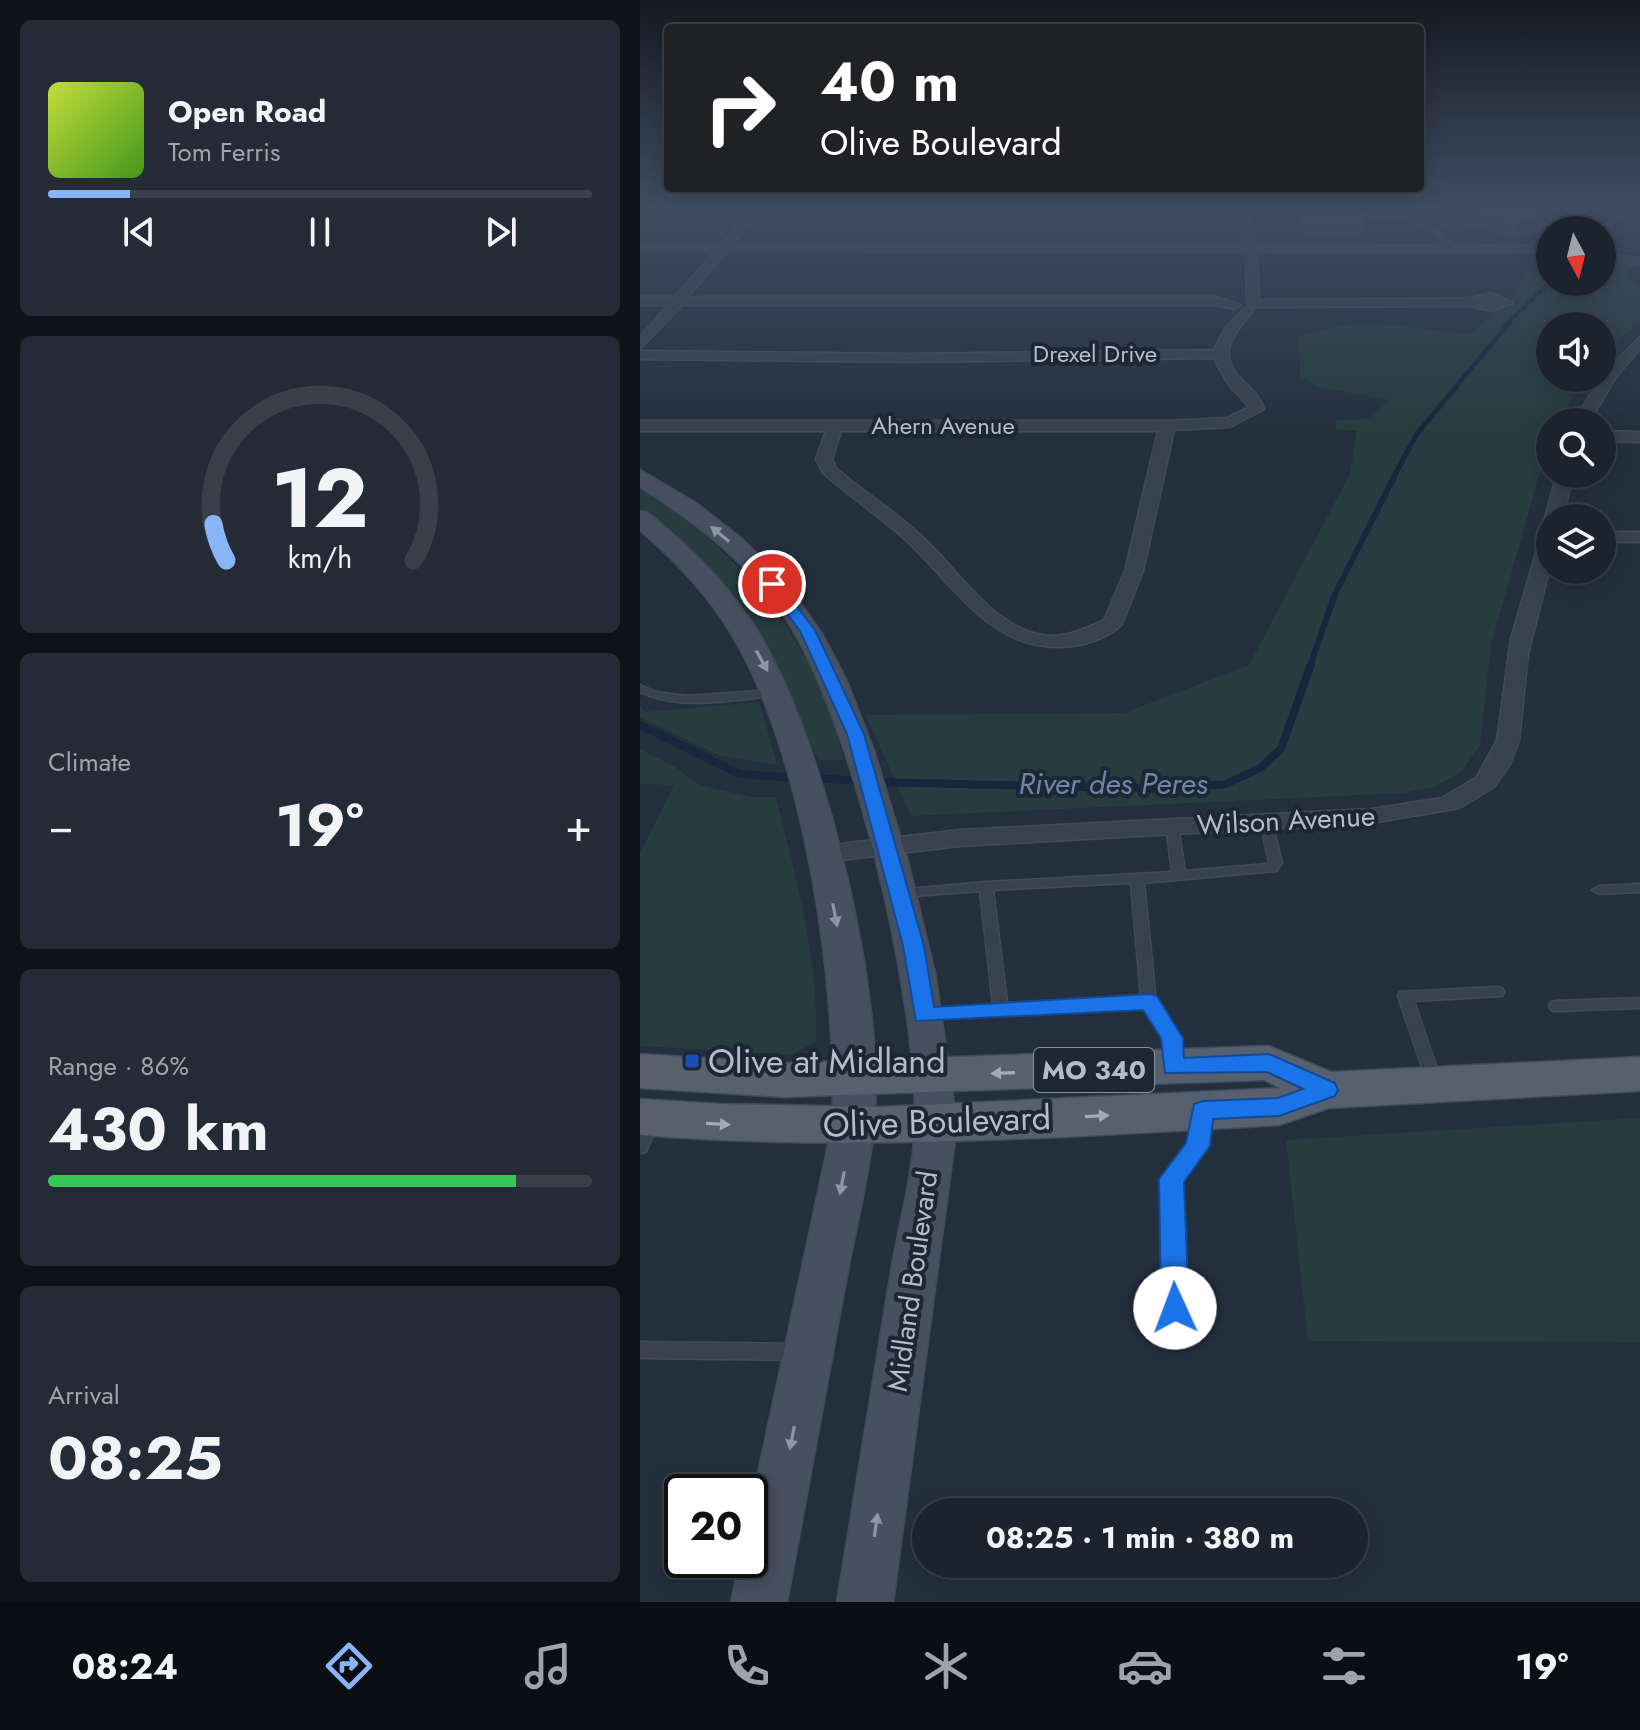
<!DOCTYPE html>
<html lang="en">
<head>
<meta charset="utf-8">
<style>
	:root { --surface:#1b232e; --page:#242b36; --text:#f1f3f6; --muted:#a0a4aa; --line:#39404a; --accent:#8ab4f8 }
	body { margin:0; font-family:Jost,sans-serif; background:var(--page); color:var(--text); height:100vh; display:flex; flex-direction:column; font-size:30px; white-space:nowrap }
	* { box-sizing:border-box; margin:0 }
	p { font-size:26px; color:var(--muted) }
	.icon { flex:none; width:44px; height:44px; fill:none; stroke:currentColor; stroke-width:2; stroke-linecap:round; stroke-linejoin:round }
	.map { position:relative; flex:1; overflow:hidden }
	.side { display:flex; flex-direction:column; gap:20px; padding:20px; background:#0f1319; width:640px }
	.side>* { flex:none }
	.banner { position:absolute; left:24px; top:24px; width:760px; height:168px; border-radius:8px; box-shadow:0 4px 20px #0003,0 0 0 2px var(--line); background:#202124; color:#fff; overflow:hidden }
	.needle { width:52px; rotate:173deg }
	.tools { position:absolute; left:896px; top:216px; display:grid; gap:16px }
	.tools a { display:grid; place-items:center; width:80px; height:80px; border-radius:50%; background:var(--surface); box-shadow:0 4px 20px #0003,0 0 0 2px var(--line); font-size:40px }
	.speed { position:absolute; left:24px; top:1474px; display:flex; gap:16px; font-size:40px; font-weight:700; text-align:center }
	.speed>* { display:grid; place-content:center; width:104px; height:104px; border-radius:50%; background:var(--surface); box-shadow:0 4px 20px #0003,0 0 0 2px var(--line); line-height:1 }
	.speed .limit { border:4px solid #111; border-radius:12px; background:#fff; color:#111 }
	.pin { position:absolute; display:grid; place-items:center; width:68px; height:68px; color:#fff; margin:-34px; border:4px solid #fff; border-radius:50%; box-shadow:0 2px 8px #0007 }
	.me { position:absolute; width:88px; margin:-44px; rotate:358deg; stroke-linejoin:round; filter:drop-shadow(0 0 6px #0008) }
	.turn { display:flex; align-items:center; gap:28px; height:168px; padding:0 24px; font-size:36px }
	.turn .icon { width:104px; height:104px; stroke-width:2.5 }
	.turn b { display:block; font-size:56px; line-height:68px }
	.big { font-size:60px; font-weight:700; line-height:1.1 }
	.side .tile { flex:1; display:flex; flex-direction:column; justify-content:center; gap:12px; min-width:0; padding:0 28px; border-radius:12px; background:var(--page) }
	.side .dial { align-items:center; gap:0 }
	.dial svg { height:208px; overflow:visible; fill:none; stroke:var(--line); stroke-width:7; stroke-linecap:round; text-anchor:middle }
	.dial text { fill:var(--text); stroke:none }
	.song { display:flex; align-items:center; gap:24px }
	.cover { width:96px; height:96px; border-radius:12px; background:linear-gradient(135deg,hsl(70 70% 55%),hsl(100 70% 35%)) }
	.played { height:8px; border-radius:4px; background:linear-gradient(90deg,var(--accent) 15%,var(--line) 15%) }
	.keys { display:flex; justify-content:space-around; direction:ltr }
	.heat { display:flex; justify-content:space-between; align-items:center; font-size:44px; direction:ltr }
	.charge { height:12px; border-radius:6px; background:linear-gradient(90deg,#34c759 86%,var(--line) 0) }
	.trip { position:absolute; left:272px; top:1498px; width:456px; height:80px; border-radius:40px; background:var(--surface); box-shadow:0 4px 20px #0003,0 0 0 2px var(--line); font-weight:700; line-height:80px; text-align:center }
	.tabs { display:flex; height:128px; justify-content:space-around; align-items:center; background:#0b0e12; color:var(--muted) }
	.tabs .icon { width:56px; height:56px }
	.tabs .active { color:var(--accent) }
	.tabs b { font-size:36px; color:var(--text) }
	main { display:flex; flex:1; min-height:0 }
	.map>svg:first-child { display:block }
	.green { fill:#263c3f }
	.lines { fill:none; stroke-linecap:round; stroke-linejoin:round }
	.stream-far3 { stroke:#17263c; stroke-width:4 }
	.stream-far2 { stroke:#17263c; stroke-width:5 }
	.stream-far1 { stroke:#17263c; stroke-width:6 }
	.stream { stroke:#17263c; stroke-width:8 }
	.lane-casing { stroke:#414a57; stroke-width:3 }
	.street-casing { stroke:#414a57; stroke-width:3 }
	.secondary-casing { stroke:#414a57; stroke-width:3 }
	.primary-casing { stroke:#414a57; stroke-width:3 }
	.lane { fill:#38414e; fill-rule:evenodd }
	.street { fill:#38414e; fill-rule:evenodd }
	.secondary { fill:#465061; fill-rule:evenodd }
	.primary { fill:#56606e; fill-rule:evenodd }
	.wall { fill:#3f4b5c }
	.shaded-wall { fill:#2f3b4b }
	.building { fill:#4b5868; stroke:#5c6777; stroke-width:2 }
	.oneway { fill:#8e96a5 }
	.oneway2 { fill:#a1aab7 }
	.route { fill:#1a73e8; stroke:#114b97; stroke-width:2 }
	.transit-dot { fill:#1a4fb4; stroke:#1d2633; stroke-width:3 }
	.labels { text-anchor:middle; stroke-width:8; stroke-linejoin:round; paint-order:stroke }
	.far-street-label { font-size:24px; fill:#b4bcc9; stroke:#1d2633 }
	.shield { fill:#1d2633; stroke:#878f9c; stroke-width:2 }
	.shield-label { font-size:26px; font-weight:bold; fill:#b4bcc9 }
	.street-label { font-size:28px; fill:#b4bcc9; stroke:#1d2633 }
	.water-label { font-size:30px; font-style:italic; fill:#6d86a8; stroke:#1d2633 }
	.near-poi-label { font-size:34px; fill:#b4bcc9; stroke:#1d2633; text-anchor:start }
	.near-street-label { font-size:34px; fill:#b4bcc9; stroke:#1d2633 }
</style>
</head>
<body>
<main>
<section class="side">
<div class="tile">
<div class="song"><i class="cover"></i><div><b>Open Road</b><p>Tom Ferris</p></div></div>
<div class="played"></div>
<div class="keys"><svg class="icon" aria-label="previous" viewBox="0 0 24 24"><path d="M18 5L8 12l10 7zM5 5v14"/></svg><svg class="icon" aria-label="pause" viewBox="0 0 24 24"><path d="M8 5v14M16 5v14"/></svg><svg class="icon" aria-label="next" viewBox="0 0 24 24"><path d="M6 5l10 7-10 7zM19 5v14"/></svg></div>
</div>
<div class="tile dial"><svg viewBox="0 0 100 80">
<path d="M14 69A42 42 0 1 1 86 69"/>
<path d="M14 69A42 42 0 0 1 9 55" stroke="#8ab4f8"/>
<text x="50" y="56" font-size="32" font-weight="700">12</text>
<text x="50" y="72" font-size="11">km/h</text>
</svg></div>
<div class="tile"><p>Climate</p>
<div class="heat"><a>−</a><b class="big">19°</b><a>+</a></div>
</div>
<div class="tile"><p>Range · 86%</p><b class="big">430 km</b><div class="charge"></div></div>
<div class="tile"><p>Arrival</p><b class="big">08:25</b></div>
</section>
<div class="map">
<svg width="1000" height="1602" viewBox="0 0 1000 1602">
	<rect width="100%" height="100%" fill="#242f3e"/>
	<path class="green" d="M924 205H1000V223Z
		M962 259 998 265 985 274 1000 287V321L962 355V326H910V378H944L918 422H910V436L851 645 840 745 822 771 794 787 764 793 271 816 226 715 484 713 609 665 710 474 717 431 696 429 695 420 728 419 750 400 682 388 660 377 659 336C720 315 768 327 830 335L855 311 877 304 870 298 886 275 910 267V282H962Z
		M0 487C81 539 145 607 184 696 193 716 198 739 204 760H178C135 668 88 566 0 508Z
		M119 702 137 765 81 756 0 717V705L5 712Z
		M0 749 35 767 60 785 111 797H136C155 876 179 959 176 1041L152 1055 0 1046V853L34 785 0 784Z
		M1000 1118V1342L668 1341 646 1140Z"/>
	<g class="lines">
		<path class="stream-far3" d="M962 258 1000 253
			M866 325 910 282"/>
		<path class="stream-far2" d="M755 475 776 435 869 323"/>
		<path class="stream-far1" d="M670 666 695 594 756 473"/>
		<path class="stream" d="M0 725 99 774 158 778
			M172 778 222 781
			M236 782 525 789 586 784 620 768 641 749 671 664"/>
		<g class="lane-casing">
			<path id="lane" d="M709 212C752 213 788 213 817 249L812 250C781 213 751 218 707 215Z
				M0 685 16 692 46 696 134 690 139 693 134 696C91 700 41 711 0 692Z
				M626 818 632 822 642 863 636 871 504 883 516 1002 539 1038 541 1064 538 1068 533 1070 528 1068 525 1064V1038L505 1007 361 1014 288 1020 283 1019 281 1015 283 1011 288 1010 353 1004 340 891 262 897 255 893 257 890 346 882 532 872 526 826 532 822 538 826 545 871 627 864 629 862 620 822ZM491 883 501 997 367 1003 353 890Z
				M1000 884V892L959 894 952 890 959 886Z
				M857 987 862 988 864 992 862 996 774 1001 801 1081 798 1085 793 1087 788 1085 758 996 760 992Z
				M1000 998V1008L916 1011 911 1010 909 1006 911 1002 916 1001Z
				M562 1108 568 1110 570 1114 566 1146 539 1181 544 1308 541 1314 535 1316 529 1314 526 1308 523 1179 550 1144 554 1114 556 1110Z
				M11 1115 17 1117 19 1121 6 1152 0 1153V1128L5 1117Z
				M0 1342 157 1344 163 1346 166 1352 163 1358 157 1360 0 1358Z"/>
		</g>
		<g class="street-casing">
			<path id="street" d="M115 205H126L93 245H605L597 205H607L616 245 910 246V252H617L619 300 831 298 851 293 873 303 851 311 831 306 613 307 607 303 606 252 87 251 48 297H575L601 305 595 309 575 305H42L0 349V337L28 305H0V297H35L75 251H0V245H81Z
				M962 252 1000 259V265L962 258Z
				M607 306 613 310C592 338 574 354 606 384 614 392 621 398 624 409L590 427 534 430 503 571 482 624C472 636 448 644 432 646 356 656 318 590 269 543 243 518 211 498 183 473L176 459 186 431H0V421H527L587 418 609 407 586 381 574 358 270 362 0 359V351L270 354 574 350 586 327ZM201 431H518L485 571 464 620C440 631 419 641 393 633 346 619 314 564 278 533 252 509 222 491 196 468L192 459Z
				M1000 337V349L976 377 949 422H933L965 372Z
				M962 431 1000 432V442L962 441Z
				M917 474H933L923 518H910V522L905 518Z
				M910 531V567L888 654 879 740 870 764 854 787 819 808 732 823 320 846 183 862 170 854 183 846 320 830 732 809 802 798 837 777 857 740 871 639 901 536Z
				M962 532H1000V542H962Z"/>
		</g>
		<g class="secondary-casing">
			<path id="secondary" d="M0 470 56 503 102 539 144 580 181 632 206 679 234 751 268 862 295 973 317 1124 253 1602H197C215 1492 233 1382 251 1272 259 1224 274 1172 275 1123 278 1001 211 708 140 610 104 559 53 520 0 487Z
				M0 511 8 513C52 549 92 588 121 637 186 747 247 1000 234 1127 229 1178 215 1230 206 1281 186 1388 167 1495 147 1602H91L100 1560H110V1511L192 1127C199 989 164 754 92 635 68 594 36 561 0 530Z"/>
		</g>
		<g class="primary-casing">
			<path id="primary" d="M629 1046 691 1072 1000 1057V1091L689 1108 639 1125C426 1137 214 1152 0 1135V1099L80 1104 239 1107 640 1088 624 1080 144 1097 0 1088V1054L144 1063Z"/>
		</g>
		<use href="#lane" class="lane"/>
		<use href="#street" class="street"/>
		<use href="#secondary" class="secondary"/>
		<use href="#primary" class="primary"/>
	</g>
	<path class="wall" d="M657 205H903L915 208 912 224 875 236 816 223 806 226 722 206 726 215 724 231H721L720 237 665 234Z"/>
	<path class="shaded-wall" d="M818 206 816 223 806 226 809 209Z
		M915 208 912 224 875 236 878 220Z"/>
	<path class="building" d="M663 205H721L726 215H720L722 220 667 218Z
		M789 205H903L915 208 878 220 818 206 809 209Z"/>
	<defs><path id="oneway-solid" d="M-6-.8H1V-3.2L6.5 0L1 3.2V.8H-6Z" transform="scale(2)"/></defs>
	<g class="oneway">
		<use href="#oneway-solid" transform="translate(80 534) rotate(-140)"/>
		<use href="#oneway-solid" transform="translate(122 661) rotate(61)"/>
		<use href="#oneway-solid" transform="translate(195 915) rotate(79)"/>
		<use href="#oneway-solid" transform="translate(202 1183) rotate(101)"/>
		<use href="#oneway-solid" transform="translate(152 1438) rotate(101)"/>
		<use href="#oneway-solid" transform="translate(236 1525) rotate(-82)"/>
	</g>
	<g class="oneway2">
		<use href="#oneway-solid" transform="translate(363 1073) rotate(178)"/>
		<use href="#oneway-solid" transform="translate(457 1116) rotate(-3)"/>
		<use href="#oneway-solid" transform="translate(78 1124) rotate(3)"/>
	</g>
	<linearGradient id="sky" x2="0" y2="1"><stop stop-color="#141a22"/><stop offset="0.48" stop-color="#3f4d63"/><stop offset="1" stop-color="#3f4d63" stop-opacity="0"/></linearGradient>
	<rect width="1000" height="429" fill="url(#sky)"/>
	<path class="route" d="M127 581H137L175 630 224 734 284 946 294 1007 509 994 517 996 543 1038 544 1058 629 1054 695 1083 698 1090 695 1096 639 1116 573 1119 570 1146 544 1182 549 1308 545 1316 535 1320 525 1316 521 1308 519 1179 546 1143 554 1104 563 1101 638 1098 663 1089 627 1072 525 1073 521 1038 503 1010 276 1021 263 946 207 734 160 631 125 584Z"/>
	<rect class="transit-dot" x="44" y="1053" width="16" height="16" rx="4"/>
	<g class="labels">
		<g class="far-street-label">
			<text x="455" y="362">Drexel Drive</text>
			<text x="303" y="434">Ahern Avenue</text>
		</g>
		<rect class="shield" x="394" y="1048" width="120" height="44" rx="6"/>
		<g class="shield-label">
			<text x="454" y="1079">MO 340</text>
		</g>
		<g class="street-label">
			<text transform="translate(646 820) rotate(-3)" y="10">Wilson Avenue</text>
			<text transform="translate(272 1281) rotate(-82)" y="10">Midland Boulevard</text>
		</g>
		<g class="water-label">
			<text x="473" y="794">River des Peres</text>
		</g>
		<g class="near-poi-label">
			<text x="68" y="1073">Olive at Midland</text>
		</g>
		<g class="near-street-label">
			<text transform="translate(297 1121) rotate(-2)" y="12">Olive Boulevard</text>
		</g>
	</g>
</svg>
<div class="tools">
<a><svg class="needle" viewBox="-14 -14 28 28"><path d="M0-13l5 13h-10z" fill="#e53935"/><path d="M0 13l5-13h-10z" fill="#a0a4aa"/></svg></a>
<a><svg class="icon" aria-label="sound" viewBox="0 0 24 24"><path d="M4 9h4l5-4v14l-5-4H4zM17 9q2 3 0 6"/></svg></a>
<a><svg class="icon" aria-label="search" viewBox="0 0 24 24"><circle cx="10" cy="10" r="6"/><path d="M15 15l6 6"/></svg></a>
<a><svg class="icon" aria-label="layers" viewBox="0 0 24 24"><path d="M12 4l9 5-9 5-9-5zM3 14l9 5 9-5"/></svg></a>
</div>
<div class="speed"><div class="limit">20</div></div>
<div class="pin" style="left:132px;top:584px;background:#d93025"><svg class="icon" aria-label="arrive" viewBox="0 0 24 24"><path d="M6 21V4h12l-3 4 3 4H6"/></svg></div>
<svg class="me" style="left:535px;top:1308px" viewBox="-20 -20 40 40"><circle r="19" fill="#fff"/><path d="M0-13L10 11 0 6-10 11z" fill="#1a73e8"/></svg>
<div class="trip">08:25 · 1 min · 380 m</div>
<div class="banner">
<div class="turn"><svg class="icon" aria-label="right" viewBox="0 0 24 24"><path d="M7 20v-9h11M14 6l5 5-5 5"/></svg><div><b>40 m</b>Olive Boulevard</div></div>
</div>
</div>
</main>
<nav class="tabs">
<b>08:24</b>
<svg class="icon active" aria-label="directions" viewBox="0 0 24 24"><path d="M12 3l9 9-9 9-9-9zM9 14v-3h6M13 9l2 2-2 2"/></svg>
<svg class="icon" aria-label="music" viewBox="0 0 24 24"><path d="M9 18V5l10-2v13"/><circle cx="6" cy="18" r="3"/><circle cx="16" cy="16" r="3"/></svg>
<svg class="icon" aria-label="phone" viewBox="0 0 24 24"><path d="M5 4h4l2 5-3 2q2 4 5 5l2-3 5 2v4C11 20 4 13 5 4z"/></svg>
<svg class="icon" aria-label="climate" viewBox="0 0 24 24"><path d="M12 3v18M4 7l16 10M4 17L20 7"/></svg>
<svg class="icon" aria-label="car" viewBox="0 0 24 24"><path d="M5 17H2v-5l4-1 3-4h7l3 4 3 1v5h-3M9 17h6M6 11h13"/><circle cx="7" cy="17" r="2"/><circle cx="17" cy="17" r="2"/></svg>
<svg class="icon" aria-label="filters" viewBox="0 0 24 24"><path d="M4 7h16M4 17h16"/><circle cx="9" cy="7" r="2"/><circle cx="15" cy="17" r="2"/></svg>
<b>19°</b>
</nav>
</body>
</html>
